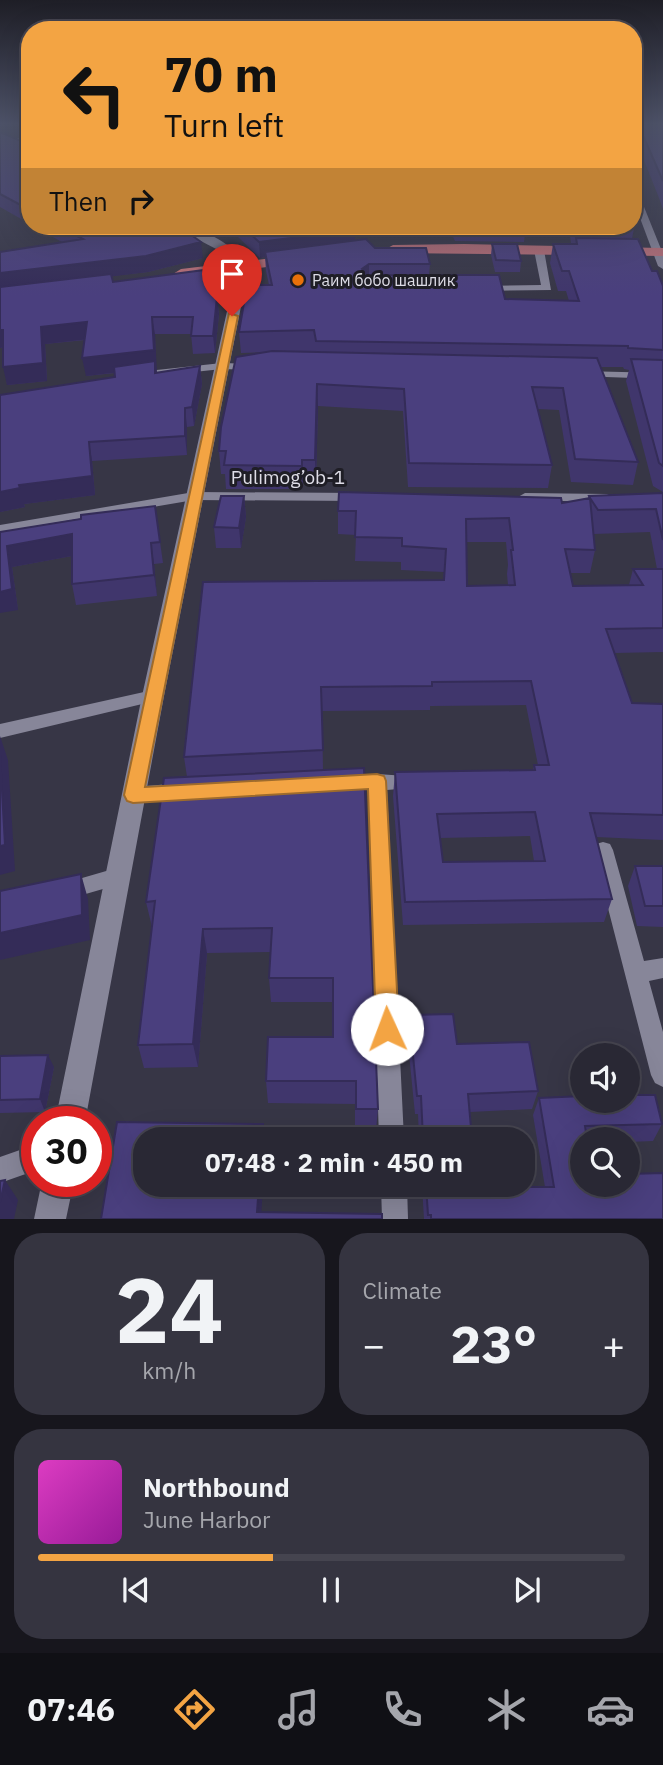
<!DOCTYPE html>
<html lang="en">
<head>
<meta charset="utf-8">
<style>
	:root { --surface:#292834; --page:#353440; --text:#f1f3f6; --muted:#a5a6ac; --line:#45444f; --accent:#f3a443 }
	body { margin:0; font-family:"IBM Plex Sans",sans-serif; background:var(--page); color:var(--text); height:100vh; display:flex; flex-direction:column; font-size:26px; white-space:nowrap }
	* { box-sizing:border-box; margin:0 }
	p { font-size:23px; color:var(--muted) }
	.icon { flex:none; width:38px; height:38px; fill:none; stroke:currentColor; stroke-width:2; stroke-linecap:round; stroke-linejoin:round }
	.map { position:relative; height:1219px; overflow:hidden }
	.drawer { display:flex; flex-direction:column; gap:14px; padding:14px; background:#17161d; flex:1 }
	.drawer>* { flex:none }
	.hud { position:absolute; left:21px; top:21px; width:621px; height:214px; border-radius:28px; box-shadow:0 7px 28px #0002,0 0 0 2px var(--line); background:#f3a443; color:#111; overflow:hidden }
	.tools { position:absolute; left:570px; top:1043px; display:grid; gap:14px }
	.tools a { display:grid; place-items:center; width:70px; height:70px; border-radius:50%; background:var(--surface); box-shadow:0 7px 28px #0002,0 0 0 2px var(--line); font-size:35px }
	.speed { position:absolute; left:21px; top:1106px; display:flex; gap:14px; font-size:35px; font-weight:700; text-align:center }
	.speed>* { display:grid; place-content:center; width:91px; height:91px; border-radius:50%; background:var(--surface); box-shadow:0 7px 28px #0002,0 0 0 2px var(--line); line-height:1 }
	.speed .limit { border:10px solid #d22; background:#fff; color:#111 }
	.pin { position:absolute; display:grid; place-items:center; width:60px; height:60px; color:#fff; margin:-72px -30px; border-radius:50% 50% 50% 0; rotate:-45deg; box-shadow:0 0 7px #0007 }
	.pin .icon { rotate:45deg }
	.me { position:absolute; width:77px; margin:-38px; rotate:358deg; stroke-linejoin:round; filter:drop-shadow(0 0 5px #0008) }
	.turn { display:flex; align-items:center; gap:24px; height:147px; padding:0 28px; font-size:32px }
	.turn .icon { width:91px; height:91px; stroke-width:2.5 }
	.turn b { display:block; font-size:49px; line-height:60px }
	.then { display:flex; align-items:center; height:66px; padding:0 28px; background:#0003; gap:14px; font-size:26px }
	.big { font-size:52px; font-weight:800; line-height:1.1 }
	.drawer .card { flex:1; display:flex; flex-direction:column; justify-content:center; gap:10px; min-width:0; padding:0 24px; border-radius:28px; background:var(--page) }
	.drawer .dial { align-items:center; gap:0 }
	.dial b { font-size:91px; line-height:1 }
	.song { display:flex; align-items:center; gap:21px }
	.cover { width:84px; height:84px; border-radius:10px; background:linear-gradient(135deg,hsl(310 70% 55%),hsl(300 70% 35%)) }
	.played { height:7px; border-radius:4px; background:linear-gradient(90deg,var(--accent) 40%,var(--line) 40%) }
	.keys { display:flex; justify-content:space-around; direction:ltr }
	.heat { display:flex; justify-content:space-between; align-items:center; font-size:38px; direction:ltr }
	.drawer .tiles { flex:1; display:grid; gap:14px; grid-template-columns:1fr 1fr }
	.card:last-child { grid-column:span 2 }
	.trip { position:absolute; left:133px; top:1127px; width:402px; height:70px; border-radius:28px; background:var(--surface); box-shadow:0 7px 28px #0002,0 0 0 2px var(--line); font-weight:800; line-height:70px; text-align:center }
	.tabs { display:flex; height:112px; justify-content:space-around; align-items:center; background:#101015; color:var(--muted) }
	.tabs .icon { width:49px; height:49px }
	.tabs .on { color:var(--accent) }
	.tabs b { font-size:32px; color:var(--text) }
	.map>svg:first-child { display:block }
	.lines { fill:none; stroke-linecap:round; stroke-linejoin:round }
	.minor { fill:#878699; fill-rule:evenodd }
	.tertiary { fill:#878699; fill-rule:evenodd }
	.secondary { fill:#878699; fill-rule:evenodd }
	.primary { fill:#bc7078; fill-rule:evenodd }
	.wall { fill:#40366c; fill-rule:evenodd }
	.shaded-wall { fill:#342c58 }
	.building { fill:#4a3f7e; stroke:#342c58; stroke-width:2; fill-rule:evenodd }
	.route { fill:#f3a443; stroke:#9e6b2c; stroke-width:2 }
	.food-dot { fill:#e8710a; stroke:#1f1e26; stroke-width:2.5 }
	.labels { text-anchor:middle; stroke-width:6; stroke-linejoin:round; paint-order:stroke }
	.far-poi-label { font-size:16px; fill:#dedde7; stroke:#1f1e26; text-anchor:start }
	.street-label { font-size:19px; fill:#dedde7; stroke:#1f1e26 }
</style>
</head>
<body>
<div class="map">
<svg width="663" height="1219" viewBox="0 0 663 1219">
	<rect width="100%" height="100%" fill="#373646"/>
	<g class="lines">
		<path class="minor" d="M30 137V141L0 144V140Z
			M634 189 638 192 663 254V269L658 266 634 202Z
			M539 247 544 250 551 290 480 291V287L484 286 541 285 534 250Z
			M222 363 255 364 261 367 255 370 222 369 138 378 132 375 138 372Z
			M581 371 663 373V379L577 376V372Z
			M194 492 359 493 366 497 359 501 194 500 0 533V525Z
			M525 493 607 494 614 498 607 502 520 500 518 497Z
			M153 690 159 692 162 696 159 700 0 738V724Z
			M377 774 421 777 423 782 421 787 387 790 404 1139H379L368 790 338 788 336 783 338 778Z
			M183 783 190 786 192 791 190 796 183 799 133 803 126 800 123 795 126 790 133 787Z
			M603 842 610 844 613 850 644 961 663 958V978L649 981 663 1032V1087L655 1083 651 1075 593 850 596 844Z
			M120 867 127 870 130 876 127 882 65 900 58 897 55 891 58 885Z
			M37 1144V1170L0 1183V1157Z
			M381 1185H407L408 1219H382Z"/>
		<path class="tertiary" d="M243 262 249 266 164 696 85 1122H55L142 696 237 266Z
			M42 1181H74L66 1219H34Z"/>
		<path class="secondary" d="M172 226C201 225 232 244 250 266L243 270 238 269 220 251Z"/>
		<path class="primary" d="M464 244 663 248V256L393 253 386 249 393 245Z
			M298 255 303 256 305 259 303 262 181 279 173 274 181 269Z"/>
	</g>
	<path class="wall" d="M18 124H30V224L0 207V134L26 143H28L26 135H25Z
		M634 124H663V209L659 198 634 135Z
		M33 226H179L203 258 148 272 112 276 113 282 217 297 219 314 215 353 193 354 191 334H155L156 373 200 366 202 384 194 426 187 427V455L92 461 95 495 24 504 25 507 0 512 115 377V373L86 376 85 340 45 344 47 381 7 385 3 348H0V252L62 242Z
		M237 226H351L355 230V240L375 248 430 264 429 275 505 299 569 301 566 291H558L550 263 553 244H575H571L569 226H634V228L632 239 663 286V492L653 486 626 381 629 370 624 369 623 367H600L638 462 633 485 571 482 559 410 538 409 552 465 548 488 408 487 403 411 318 406 316 483H303L302 489H226L225 474H221L219 451 266 352 241 353 239 332 269 285 266 271 265 257 260 258 237 236Z
		M448 226H526L524 242 455 241Z
		M492 244 521 261 520 272H495L491 255Z
		M663 493V652L614 653 632 703 663 704V840L596 837 612 899 604 922 403 925 393 796 395 772 533 770 534 765H538L526 705 430 706V710L322 711 323 770 378 1109 376 1130H355V1104L268 1103 266 1081 333 1037V1002H271L269 978 270 952 207 953 198 1067 144 1068 138 1045 152 927 146 902 187 777 184 757 443 580 444 572 401 570V562L355 561 356 535 338 534V511L562 503 588 498 589 496ZM650 532 657 569H633L629 585 573 586 570 573H590L595 550 594 534ZM467 542H506L508 565 507 574 508 585 467 586ZM530 836 534 861 443 862 440 838Z
		M244 496 246 517 241 548H216L214 527Z
		M155 506 163 563 154 564 157 596 76 605 72 584V556L12 567 18 610 0 532Z
		M635 866H663V927L637 926 628 886Z
		M409 1015 538 1091 532 1109 470 1112 472 1139H419L418 1114H415L407 1034Z
		M0 1056 54 1067 45 1112 0 1113Z
		M539 1098 662 1124 653 1141 628 1142V1139H583V1185L663 1219H424L422 1185H477V1187H545L533 1115Z"/>
	<path class="shaded-wall" d="M355 230V246L265 252V257L260 258 259 242Z
		M201 242 203 258 148 272 0 290V273Z
		M369 264V283L362 269Z
		M217 297 219 314 215 353 213 336Z
		M152 317 155 334 158 392 155 368 86 376 82 358Z
		M87 322 90 339 45 344 47 381 7 385 3 367 41 327Z
		M0 330H3L7 347 0 348Z
		M200 366 202 384 194 426 192 407Z
		M317 384 318 406 316 483 315 460Z
		M185 408 187 427V455L185 436Z
		M89 442 92 461 95 495 24 504 25 507 0 512V492L19 485Z
		M244 496 246 517 241 548 239 528Z
		M72 534 77 555 12 567 18 610 0 613V592L7 546Z
		M151 543 154 564 157 596 154 575Z
		M0 736 8 760 15 871 0 875Z
		M81 874 88 899 90 940 0 960V933Z
		M203 929 207 953 198 1067 193 1044Z
		M48 1055 54 1067 45 1112 40 1099Z
		M5 1180 18 1200 14 1219H0V1202Z
		M259 1185H263L261 1219 257 1212Z"/>
	<path class="building" d="M638 124H663V181Z
		M2 133 26 143 30 141V210L0 194V134Z
		M634 225V228L574 227 573 226H634Z
		M58 226H179L201 242 146 256 0 273V252L83 239Z
		M242 226H351L355 230 259 242Z
		M576 238 638 239 652 271H657L663 286V350L628 348V346L316 341 314 330 239 332 247 285H272L265 252 366 239 375 248H426L430 264H369L362 269 368 275H499L505 299 579 301 569 271H562L553 244H577Z
		M492 244H517L521 261 496 260Z
		M212 269 214 297H217L213 336H191L193 317H152L154 350 82 358 87 322 41 327 43 363 3 367V330H0V287L111 274 113 282Z
		M272 351 597 358 638 462 575 459 563 388 532 387 552 465 409 463 404 389 317 384 315 460H302V466L224 465 226 451H219L221 427 236 357Z
		M631 359 663 360V466L659 463Z
		M155 361V373L200 366 192 407 185 408V436L89 442 92 476 19 485 20 488 0 492V395L115 377 114 367Z
		M339 492 561 498 562 503 590 498 589 496 663 493V540L656 509 598 510 590 498 595 550 565 549 573 586 643 585 633 569H663V628L606 629 632 703 663 704V815L590 813 612 899 405 902 395 772 535 770 534 765H549L531 681 432 682V686L321 687 323 750 184 757 203 582 444 580 446 549 402 546V538L355 537 356 511H338ZM509 518 513 550H511L515 585 467 586 466 519ZM535 812 545 861 443 862 437 814Z
		M221 496H244L239 528 214 527Z
		M155 506 160 542 151 543 154 575 72 584V534L7 546 12 589 0 592V532L81 519V515Z
		M0 754 5 845 0 846Z
		M364 768 378 1109H356V1081H266L268 1037H333V978H269L272 928 203 929 193 1044 138 1045 155 901 146 902 164 778Z
		M635 866H663V906H645Z
		M81 874 82 915 0 933V891Z
		M453 1014 457 1044 529 1042 538 1091 468 1094 472 1139H423L421 1096H417L409 1015Z
		M48 1055 40 1099 0 1100V1056Z
		M628 1095H655L662 1124 585 1126 587 1139H583V1185H628V1174L663 1173V1219H431V1215H428L426 1185H477V1187H554L539 1098 583 1096V1101H628Z
		M117 1122 263 1124 262 1139H145V1185H259L257 1212 382 1214V1219H101Z
		M5 1180 0 1202V1181Z"/>
	<linearGradient id="sky" x2="0" y2="1"><stop stop-color="#1e1e26"/><stop offset="0.42" stop-color="#4d5268"/><stop offset="1" stop-color="#4d5268" stop-opacity="0"/></linearGradient>
	<rect width="663" height="295" fill="url(#sky)"/>
	<path class="route" d="M229 313 238 316 145 787 377 774 384 776 386 781 399 1029 396 1037 387 1041 379 1037 376 1029 368 789 133 803 127 801 124 795Z"/>
	<circle class="food-dot" cx="298" cy="280" r="7"/>
	<g class="labels">
		<g class="far-poi-label">
			<text x="312" y="286">Раим бобо шашлик</text>
		</g>
		<g class="street-label">
			<text x="288" y="484">Pulimog’ob-1</text>
		</g>
	</g>
</svg>
<div class="tools">
<a><svg class="icon" aria-label="sound" viewBox="0 0 24 24"><path d="M4 9h4l5-4v14l-5-4H4zM17 9q2 3 0 6"/></svg></a>
<a><svg class="icon" aria-label="search" viewBox="0 0 24 24"><circle cx="10" cy="10" r="6"/><path d="M15 15l6 6"/></svg></a>
</div>
<div class="speed"><div class="limit">30</div></div>
<div class="pin" style="left:232px;top:316px;background:#d93025"><svg class="icon" aria-label="arrive" viewBox="0 0 24 24"><path d="M6 21V4h12l-3 4 3 4H6"/></svg></div>
<svg class="me" style="left:387px;top:1029px" viewBox="-20 -20 40 40"><circle r="19" fill="#fff"/><path d="M0-13L10 11 0 6-10 11z" fill="#f3a443"/></svg>
<div class="trip">07:48 · 2 min · 450 m</div>
<div class="hud">
<div class="turn"><svg class="icon" aria-label="left" viewBox="0 0 24 24"><path d="M17 20v-9H6M10 6l-5 5 5 5"/></svg><div><b>70 m</b>Turn left</div></div>
<div class="then">Then<svg class="icon" aria-label="right" viewBox="0 0 24 24"><path d="M7 20v-9h11M14 6l5 5-5 5"/></svg></div>
</div>
</div>
<section class="drawer">
<div class="tiles">
<div class="card dial"><b>24</b><p>km/h</p></div>
<div class="card"><p>Climate</p>
<div class="heat"><a>−</a><b class="big">23°</b><a>+</a></div>
</div>
<div class="card">
<div class="song"><i class="cover"></i><div><b>Northbound</b><p>June Harbor</p></div></div>
<div class="played"></div>
<div class="keys"><svg class="icon" aria-label="previous" viewBox="0 0 24 24"><path d="M18 5L8 12l10 7zM5 5v14"/></svg><svg class="icon" aria-label="pause" viewBox="0 0 24 24"><path d="M8 5v14M16 5v14"/></svg><svg class="icon" aria-label="next" viewBox="0 0 24 24"><path d="M6 5l10 7-10 7zM19 5v14"/></svg></div>
</div>
</div>
</section>
<nav class="tabs">
<b>07:46</b>
<svg class="icon on" aria-label="directions" viewBox="0 0 24 24"><path d="M12 3l9 9-9 9-9-9zM9 14v-3h6M13 9l2 2-2 2"/></svg>
<svg class="icon" aria-label="music" viewBox="0 0 24 24"><path d="M9 18V5l10-2v13"/><circle cx="6" cy="18" r="3"/><circle cx="16" cy="16" r="3"/></svg>
<svg class="icon" aria-label="phone" viewBox="0 0 24 24"><path d="M5 4h4l2 5-3 2q2 4 5 5l2-3 5 2v4C11 20 4 13 5 4z"/></svg>
<svg class="icon" aria-label="climate" viewBox="0 0 24 24"><path d="M12 3v18M4 7l16 10M4 17L20 7"/></svg>
<svg class="icon" aria-label="car" viewBox="0 0 24 24"><path d="M5 17H2v-5l4-1 3-4h7l3 4 3 1v5h-3M9 17h6M6 11h13"/><circle cx="7" cy="17" r="2"/><circle cx="17" cy="17" r="2"/></svg>
</nav>
</body>
</html>
